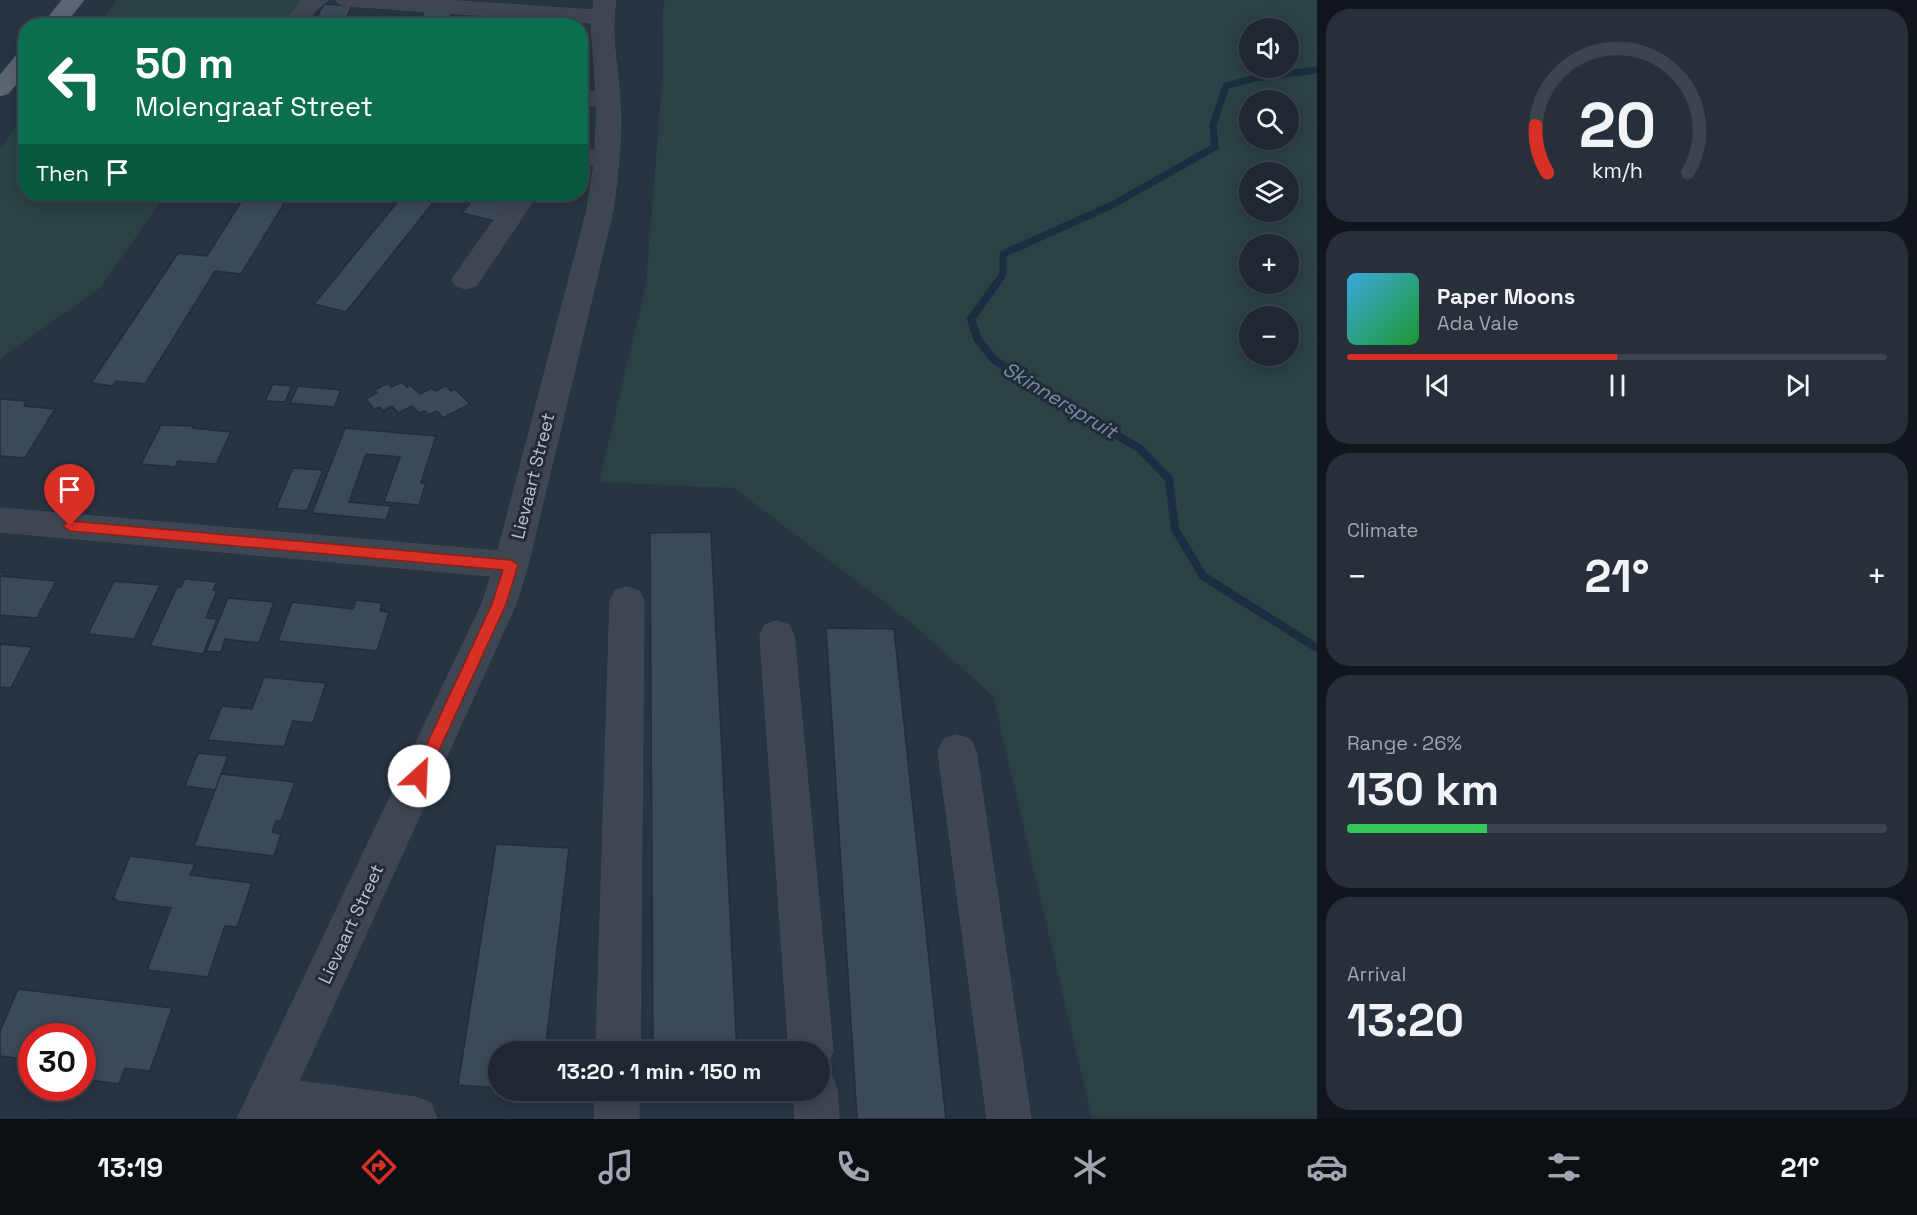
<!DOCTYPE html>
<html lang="en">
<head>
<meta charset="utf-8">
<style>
	:root { --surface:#1f2732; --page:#272f3a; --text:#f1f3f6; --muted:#a1a5ac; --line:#3c444d; --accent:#d93025 }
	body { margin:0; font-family:"Space Grotesk",sans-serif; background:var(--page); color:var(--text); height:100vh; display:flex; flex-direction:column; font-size:22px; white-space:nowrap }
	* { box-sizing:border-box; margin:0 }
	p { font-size:20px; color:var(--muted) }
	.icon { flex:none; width:33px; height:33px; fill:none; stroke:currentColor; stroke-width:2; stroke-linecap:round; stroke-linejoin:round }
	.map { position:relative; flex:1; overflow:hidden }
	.panel { display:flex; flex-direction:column; gap:9px; padding:9px; background:#11151c; width:600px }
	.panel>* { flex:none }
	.hud { position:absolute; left:18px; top:18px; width:570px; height:183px; border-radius:24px; box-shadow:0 3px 15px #0003,0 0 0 2px var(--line); background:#0b6e4f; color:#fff; overflow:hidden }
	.tools { position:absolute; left:1239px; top:18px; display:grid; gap:12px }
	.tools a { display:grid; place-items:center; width:60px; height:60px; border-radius:50%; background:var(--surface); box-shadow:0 3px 15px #0003,0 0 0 2px var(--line); font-size:30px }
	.speed { position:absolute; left:18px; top:1023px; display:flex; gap:12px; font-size:30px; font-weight:700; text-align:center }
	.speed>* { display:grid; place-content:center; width:78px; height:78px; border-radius:50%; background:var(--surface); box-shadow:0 3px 15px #0003,0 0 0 2px var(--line); line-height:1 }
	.speed .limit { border:9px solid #d22; background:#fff; color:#111 }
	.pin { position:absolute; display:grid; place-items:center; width:51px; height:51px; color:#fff; margin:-62px -26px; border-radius:50% 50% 50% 0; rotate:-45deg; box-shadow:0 0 6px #0007 }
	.pin .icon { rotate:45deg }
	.me { position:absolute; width:66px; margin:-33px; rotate:25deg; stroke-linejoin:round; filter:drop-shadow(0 0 4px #0008) }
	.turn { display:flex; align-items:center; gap:21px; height:126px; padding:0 18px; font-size:27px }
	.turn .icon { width:78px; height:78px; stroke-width:2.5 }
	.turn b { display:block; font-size:42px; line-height:51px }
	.then { display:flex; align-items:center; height:57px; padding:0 18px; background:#0003; gap:12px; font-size:22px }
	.big { font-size:45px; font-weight:800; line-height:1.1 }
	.panel .widget { flex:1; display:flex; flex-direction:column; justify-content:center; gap:9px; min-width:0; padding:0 21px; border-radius:24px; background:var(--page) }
	.panel .dial { align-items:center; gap:0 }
	.dial svg { height:156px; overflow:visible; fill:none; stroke:var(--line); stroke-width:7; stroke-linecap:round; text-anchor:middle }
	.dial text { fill:var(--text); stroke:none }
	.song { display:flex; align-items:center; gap:18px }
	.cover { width:72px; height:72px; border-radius:9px; background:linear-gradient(135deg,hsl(200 70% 55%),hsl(130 70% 35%)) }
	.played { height:6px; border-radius:3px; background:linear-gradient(90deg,var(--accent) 50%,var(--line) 50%) }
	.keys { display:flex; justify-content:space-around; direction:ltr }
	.heat { display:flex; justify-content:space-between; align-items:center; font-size:33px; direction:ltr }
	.charge { height:9px; border-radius:4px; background:linear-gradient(90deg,#34c759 26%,var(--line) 0) }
	.trip { position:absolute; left:488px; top:1041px; width:342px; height:60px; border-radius:30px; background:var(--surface); box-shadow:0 3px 15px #0003,0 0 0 2px var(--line); font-weight:800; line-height:60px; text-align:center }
	.dock { display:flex; height:96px; justify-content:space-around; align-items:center; background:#0c1014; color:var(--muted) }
	.dock .icon { width:42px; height:42px }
	.dock .selected { color:var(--accent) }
	.dock b { font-size:27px; color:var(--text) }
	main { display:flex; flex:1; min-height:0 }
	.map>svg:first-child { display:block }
	.green { fill:#2b4143; fill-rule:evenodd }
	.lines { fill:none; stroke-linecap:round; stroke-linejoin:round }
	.stream-far1 { stroke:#1c2c41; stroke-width:7 }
	.stream { stroke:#1c2c41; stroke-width:8 }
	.building { fill:#3c4958; stroke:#242d3a; stroke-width:1.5 }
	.minor-casing { stroke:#474f5c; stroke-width:1 }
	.major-casing { stroke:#474f5c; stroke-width:1 }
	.minor { fill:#3e4652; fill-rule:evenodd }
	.major { fill:#5c6572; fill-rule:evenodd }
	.route { fill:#d93025; stroke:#8d1f18; stroke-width:1.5 }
	.labels { text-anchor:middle; stroke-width:6; stroke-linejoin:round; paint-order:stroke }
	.street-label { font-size:18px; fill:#bbc2cc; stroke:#222b38 }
	.water-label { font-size:20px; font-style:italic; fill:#778ca8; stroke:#222b38 }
</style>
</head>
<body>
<main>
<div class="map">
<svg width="1317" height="1119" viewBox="0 0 1317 1119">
	<rect width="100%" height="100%" fill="#293442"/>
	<path class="green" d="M117 0H302L284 25 97 26Z
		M665 0H1317V1119H1092L993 696 910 622 734 488 599 482 646 284 663 70 662 14ZM1250 28H1288V68H1250ZM1250 100H1288V140H1250ZM1250 172H1288V212H1250ZM1250 244H1288V284H1250ZM1250 316H1288V356H1250Z
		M25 116 26 194H166L101 287 4 356 0 361V148Z"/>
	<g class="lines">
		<path class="stream-far1" d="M995 285 1003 275V254L1112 205 1215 147 1213 125 1226 86 1255 78 1317 70"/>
		<path class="stream" d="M996 284 971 319 977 338 993 359 1050 397 1139 448 1169 479 1175 529 1203 576 1317 648"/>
	</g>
	<path class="building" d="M324 4 352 6 342 26H312Z
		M425 10 452 12 447 26H418Z
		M525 16 553 18 550 26H522Z
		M246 194H290L241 274 215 271 145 384 116 381 113 386 91 383 178 253 207 256Z
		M404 194H440L346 312 314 304Z
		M477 194H513L494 221 462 213Z
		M402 382 407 387 410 385 420 394 432 388 435 391 446 386 451 391 455 389 470 404 443 418 437 411 428 415 425 411 419 413 412 406 398 413 392 406 383 411 380 407 374 409 366 399 377 393 375 390 388 383 391 387Z
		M273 384 292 386 285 402 265 401Z
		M298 386 341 390 334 407 290 403Z
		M0 399 26 401 24 406 55 409 25 458 0 456Z
		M161 425 193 426V428L231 432 216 464 178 461 175 467 141 464Z
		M345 428 436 436 421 483H426L419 505 384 502 400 457 366 454 349 502 391 506 386 520 312 513Z
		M293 468 323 470 307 511 276 508Z
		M711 532 737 1052H653L650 533Z
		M0 572H4L2 576 56 581 37 618 0 615Z
		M185 579 217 582 213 590 217 591 206 618 217 619 203 654 150 646 177 587H181Z
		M114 581 160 585 134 639 88 634Z
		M228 598 274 602 259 643 225 639 221 652 206 651Z
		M356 600 382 603 380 611 389 612 377 651 278 641 292 602 353 609Z
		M826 628 894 629 946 1119H857Z
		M0 644 32 647 11 688 0 687Z
		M264 677 326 683 313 723 293 721 284 747 208 740 222 706 252 709Z
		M198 753 228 756 215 790 185 786Z
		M221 774 295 782 281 821H276L272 832 281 834 274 856 194 846Z
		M496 844 569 848 545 1052H498V1088L458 1085Z
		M130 856 195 864 190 875 252 883 237 927 225 926 208 977 147 970 171 908 115 901 116 899H113Z
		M18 989 172 1008 150 1071 125 1068 119 1084 82 1079V1036H32V1060L0 1056V1031Z
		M654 1090H738L739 1096 654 1097Z"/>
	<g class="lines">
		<g class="minor-casing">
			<path id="minor" d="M302 0H328L315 11 304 26H282Z
				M336 0H443L593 10 594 0H616C610 34 618 67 620 101 622 138 618 173 613 210L528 565 516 604 299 1081 415 1097 431 1103 437 1119H237L482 604 491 576 0 532V508L498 551 587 210 594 165 580 164V150H595L597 106 580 105V91L596 92 591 23 347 6 340 4Z
				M513 194H538L476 286 466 289 456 286 452 280Z
				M627 587 639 591 644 601 640 1052H596L610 601 615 591Z
				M777 621 789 625 794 635 833 1052 826 1067 820 1070 831 1074 837 1090 839 1119H795L793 1090H819V1052H789L760 635 765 625Z
				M957 735 970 739 976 751 1031 1119H987L938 751 944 739Z
				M595 1090H639V1119H595Z"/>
		</g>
		<g class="major-casing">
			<path id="major" d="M62 0H84L64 26H41Z
				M26 51V73L8 94 0 96V75L18 53Z"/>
		</g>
		<use href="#minor" class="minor"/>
		<use href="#major" class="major"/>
	</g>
	<path class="route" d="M70 521 511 560 518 565 506 604 425 781 419 783 414 781 412 776 492 604 503 570 70 531 63 526Z"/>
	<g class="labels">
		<g class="street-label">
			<text transform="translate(533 476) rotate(-76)" y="6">Lievaart Street</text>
			<text transform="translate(351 924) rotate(-65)" y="6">Lievaart Street</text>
		</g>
		<g class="water-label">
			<text transform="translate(1060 400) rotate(31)" y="7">Skinnerspruit</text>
		</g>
	</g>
</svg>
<div class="tools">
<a><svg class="icon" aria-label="sound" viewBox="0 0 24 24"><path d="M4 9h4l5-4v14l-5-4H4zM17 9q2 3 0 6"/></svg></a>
<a><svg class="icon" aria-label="search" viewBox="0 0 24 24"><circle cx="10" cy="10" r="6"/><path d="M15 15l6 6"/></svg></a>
<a><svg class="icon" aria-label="layers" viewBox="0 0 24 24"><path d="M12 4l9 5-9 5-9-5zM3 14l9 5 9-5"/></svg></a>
<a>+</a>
<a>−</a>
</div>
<div class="speed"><div class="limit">30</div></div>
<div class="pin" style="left:70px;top:526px;background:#d93025"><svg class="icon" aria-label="arrive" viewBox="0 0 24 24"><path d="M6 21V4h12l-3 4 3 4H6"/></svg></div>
<svg class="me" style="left:419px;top:776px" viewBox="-20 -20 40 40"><circle r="19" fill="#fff"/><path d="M0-13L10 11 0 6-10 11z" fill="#d93025"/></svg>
<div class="trip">13:20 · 1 min · 150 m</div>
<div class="hud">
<div class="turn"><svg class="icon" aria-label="left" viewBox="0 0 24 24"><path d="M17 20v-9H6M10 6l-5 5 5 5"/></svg><div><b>50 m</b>Molengraaf Street</div></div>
<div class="then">Then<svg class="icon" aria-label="arrive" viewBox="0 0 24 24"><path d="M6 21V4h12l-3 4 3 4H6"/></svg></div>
</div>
</div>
<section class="panel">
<div class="widget dial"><svg viewBox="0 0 100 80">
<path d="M14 69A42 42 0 1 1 86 69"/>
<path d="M14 69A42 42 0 0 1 8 45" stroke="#d93025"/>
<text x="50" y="56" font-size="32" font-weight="700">20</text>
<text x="50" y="72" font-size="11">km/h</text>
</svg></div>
<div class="widget">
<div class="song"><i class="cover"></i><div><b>Paper Moons</b><p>Ada Vale</p></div></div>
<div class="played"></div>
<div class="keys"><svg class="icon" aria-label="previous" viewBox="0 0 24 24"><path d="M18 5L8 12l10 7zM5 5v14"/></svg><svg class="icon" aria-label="pause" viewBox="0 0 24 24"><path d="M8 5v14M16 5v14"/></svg><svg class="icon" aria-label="next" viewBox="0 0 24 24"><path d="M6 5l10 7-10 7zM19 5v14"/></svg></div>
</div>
<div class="widget"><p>Climate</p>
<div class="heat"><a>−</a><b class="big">21°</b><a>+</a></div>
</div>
<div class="widget"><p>Range · 26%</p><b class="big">130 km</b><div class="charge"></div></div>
<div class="widget"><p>Arrival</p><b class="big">13:20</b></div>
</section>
</main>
<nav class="dock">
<b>13:19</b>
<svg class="icon selected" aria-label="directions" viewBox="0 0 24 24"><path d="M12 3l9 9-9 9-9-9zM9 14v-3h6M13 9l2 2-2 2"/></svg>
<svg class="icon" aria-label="music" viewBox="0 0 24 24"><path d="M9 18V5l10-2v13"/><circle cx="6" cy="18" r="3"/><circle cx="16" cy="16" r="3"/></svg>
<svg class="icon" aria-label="phone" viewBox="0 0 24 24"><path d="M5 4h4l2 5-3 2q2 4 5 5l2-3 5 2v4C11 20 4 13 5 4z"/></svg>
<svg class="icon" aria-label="climate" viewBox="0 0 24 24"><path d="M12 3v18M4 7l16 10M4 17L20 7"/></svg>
<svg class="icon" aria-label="car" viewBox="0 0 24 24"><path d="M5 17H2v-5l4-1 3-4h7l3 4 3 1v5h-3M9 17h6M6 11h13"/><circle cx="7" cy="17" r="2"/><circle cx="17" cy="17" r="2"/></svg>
<svg class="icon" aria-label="filters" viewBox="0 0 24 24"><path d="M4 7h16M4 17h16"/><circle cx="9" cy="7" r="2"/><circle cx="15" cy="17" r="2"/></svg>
<b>21°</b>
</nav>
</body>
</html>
